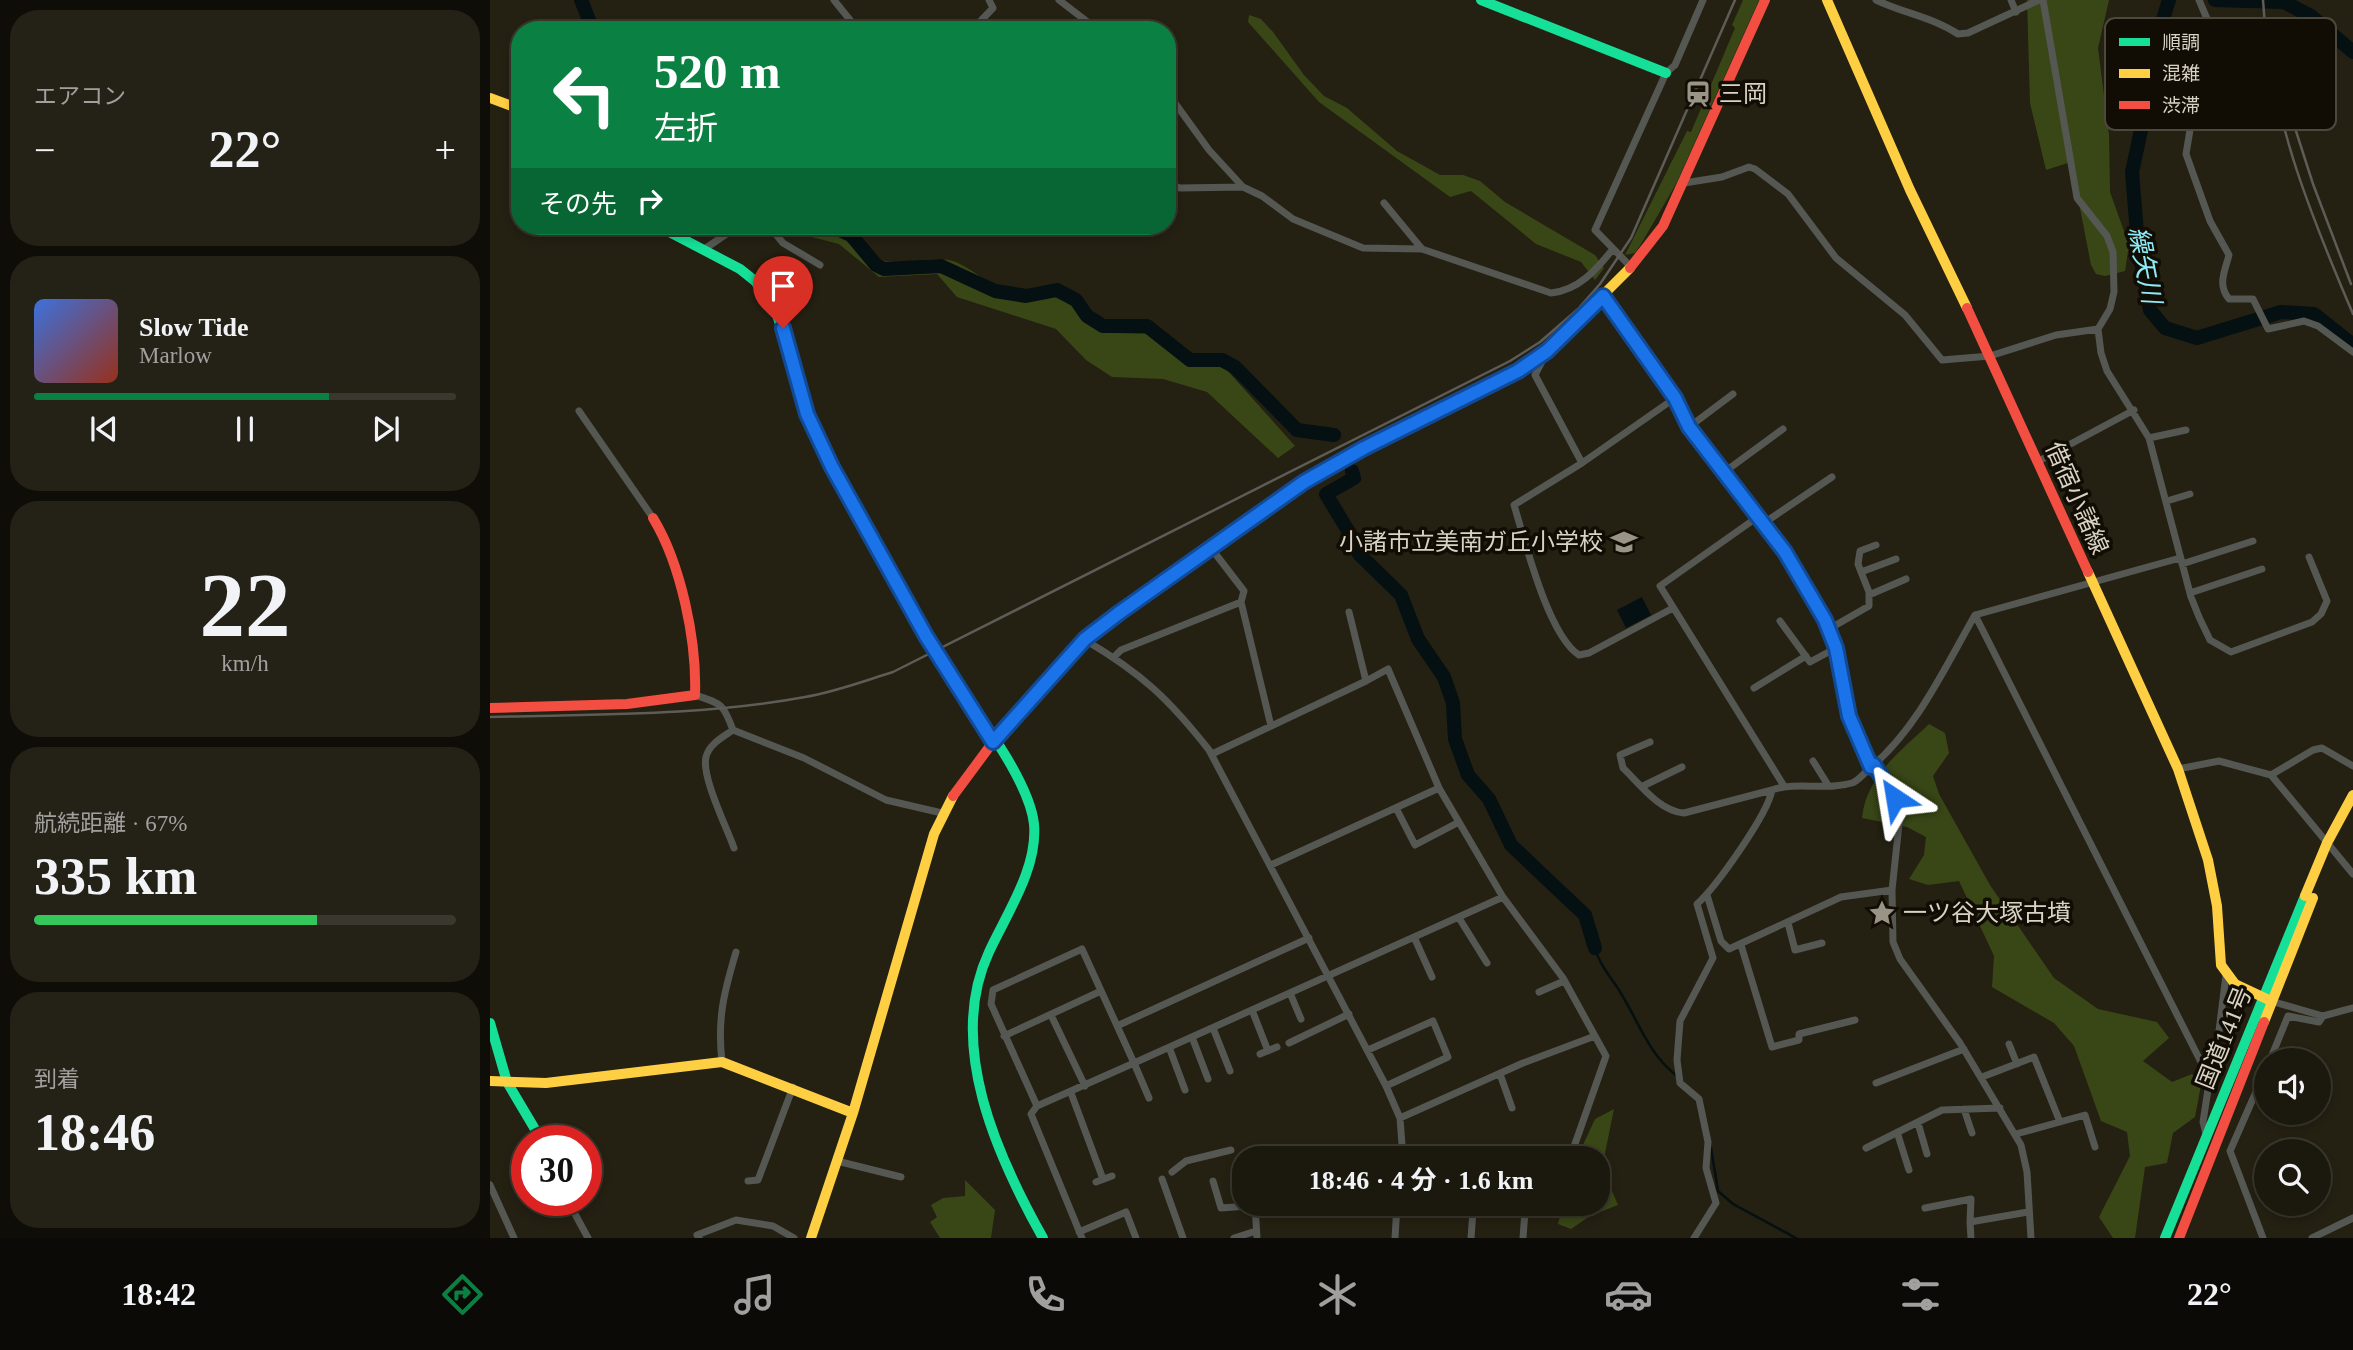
<!DOCTYPE html>
<html lang="ja">
<head>
<meta charset="utf-8">
<style>
	:root { --surface:#1b180e; --page:#242117; --text:#f1f3f6; --muted:#a0a09e; --line:#39372e; --accent:#0b8043 }
	body { margin:0; font-family:"Times New Roman","Noto Sans JP",serif; background:var(--page); color:var(--text); height:100vh; display:flex; flex-direction:column; font-size:26px; white-space:nowrap }
	* { box-sizing:border-box; margin:0 }
	p { font-size:23px; color:var(--muted) }
	.icon { flex:none; width:38px; height:38px; fill:none; stroke:currentColor; stroke-width:2; stroke-linecap:round; stroke-linejoin:round }
	.map { position:relative; flex:1; overflow:hidden }
	.drawer { display:flex; flex-direction:column; gap:10px; padding:10px; background:#0f0d08; width:490px }
	.drawer>* { flex:none }
	.banner { position:absolute; left:21px; top:21px; width:665px; height:214px; border-radius:28px; box-shadow:0 4px 10px #0003,0 0 0 2px var(--line); background:#0b8043; color:#fff; overflow:hidden }
	.tools { position:absolute; left:1764px; top:1048px; display:grid; gap:14px }
	.tools a { display:grid; place-items:center; width:77px; height:77px; border-radius:50%; background:var(--surface); box-shadow:0 4px 10px #0003,0 0 0 2px var(--line); font-size:35px }
	.speed { position:absolute; left:21px; top:1125px; display:flex; gap:14px; font-size:35px; font-weight:700; text-align:center }
	.speed>* { display:grid; place-content:center; width:91px; height:91px; border-radius:50%; background:var(--surface); box-shadow:0 4px 10px #0003,0 0 0 2px var(--line); line-height:1 }
	.speed .limit { border:10px solid #d22; background:#fff; color:#111 }
	.pin { position:absolute; display:grid; place-items:center; width:60px; height:60px; color:#fff; margin:-72px -30px; border-radius:50% 50% 50% 0; rotate:-45deg; box-shadow:0 0 7px #0007 }
	.pin .icon { rotate:45deg }
	.me { position:absolute; width:77px; margin:-38px; rotate:327deg; stroke-linejoin:round; filter:drop-shadow(0 0 5px #0008) }
	.turn { display:flex; align-items:center; gap:24px; height:147px; padding:0 28px; font-size:32px }
	.turn .icon { width:91px; height:91px; stroke-width:2.5 }
	.turn b { display:block; font-size:49px; line-height:60px }
	.then { display:flex; align-items:center; height:66px; padding:0 28px; background:#0003; gap:14px; font-size:26px }
	.big { font-size:52px; font-weight:700; line-height:1.1 }
	.drawer .tile { flex:1; display:flex; flex-direction:column; justify-content:center; gap:10px; min-width:0; padding:0 24px; border-radius:28px; background:var(--page) }
	.drawer .dial { align-items:center; gap:0 }
	.dial b { font-size:91px; line-height:1 }
	.song { display:flex; align-items:center; gap:21px }
	.cover { width:84px; height:84px; border-radius:10px; background:linear-gradient(135deg,hsl(220 70% 55%),hsl(10 70% 35%)) }
	.played { height:7px; border-radius:4px; background:linear-gradient(90deg,var(--accent) 70%,var(--line) 70%) }
	.keys { display:flex; justify-content:space-around; direction:ltr }
	.heat { display:flex; justify-content:space-between; align-items:center; font-size:38px; direction:ltr }
	.charge { height:10px; border-radius:5px; background:linear-gradient(90deg,#34c759 67%,var(--line) 0) }
	.trip { position:absolute; left:742px; top:1146px; width:378px; height:70px; border-radius:28px; background:var(--surface); box-shadow:0 4px 10px #0003,0 0 0 2px var(--line); font-weight:700; line-height:70px; text-align:center }
	.tabs { display:flex; height:112px; justify-content:space-around; align-items:center; background:#0b0a06; color:var(--muted) }
	.tabs .icon { width:49px; height:49px }
	.tabs .selected { color:var(--accent) }
	.tabs b { font-size:32px; color:var(--text) }
	main { display:flex; flex:1; min-height:0 }
	.map>svg:first-child { display:block }
	.green { fill:#394717 }
	.water { fill:#041011 }
	.lines { fill:none; stroke-linecap:round; stroke-linejoin:round }
	.stream { stroke:#041011; stroke-width:2.5 }
	.river { stroke:#041011; stroke-width:14 }
	.street { stroke:#555753; stroke-width:7 }
	.fast { stroke:#16e098; stroke-width:10 }
	.slow { stroke:#ffcf43; stroke-width:10 }
	.jam { stroke:#f24e42; stroke-width:10 }
	.rail { stroke:#5d5c57; stroke-width:2.5 }
	.fast-bridge { stroke:#16e098; stroke-width:10 }
	.route-casing { stroke:#114b97; stroke-width:18 }
	.route { stroke:#1a73e8; stroke-width:12 }
	.labels { text-anchor:middle; stroke-width:7; stroke-linejoin:round; paint-order:stroke }
	.poi-label { font-size:24px; fill:#d9d3c5; stroke:#110d04; text-anchor:start }
	.street-label { font-size:24px; fill:#d9d3c5; stroke:#110d04 }
	.water-label { font-size:26px; font-style:italic; fill:#8eecfa; stroke:#110d04 }
	.key { fill:#110d04; stroke:#4d483e; stroke-width:2 }
	.key-label { font-size:19px; fill:#d9d3c5 }
</style>
</head>
<body>
<main>
<section class="drawer">
<div class="tile"><p>エアコン</p>
<div class="heat"><a>−</a><b class="big">22°</b><a>+</a></div>
</div>
<div class="tile">
<div class="song"><i class="cover"></i><div><b>Slow Tide</b><p>Marlow</p></div></div>
<div class="played"></div>
<div class="keys"><svg class="icon" aria-label="previous" viewBox="0 0 24 24"><path d="M18 5L8 12l10 7zM5 5v14"/></svg><svg class="icon" aria-label="pause" viewBox="0 0 24 24"><path d="M8 5v14M16 5v14"/></svg><svg class="icon" aria-label="next" viewBox="0 0 24 24"><path d="M6 5l10 7-10 7zM19 5v14"/></svg></div>
</div>
<div class="tile dial"><b>22</b><p>km/h</p></div>
<div class="tile"><p>航続距離 · 67%</p><b class="big">335 km</b><div class="charge"></div></div>
<div class="tile"><p>到着</p><b class="big">18:46</b></div>
</section>
<div class="map">
<svg width="1863" height="1238" viewBox="0 0 1863 1238">
	<rect width="100%" height="100%" fill="#242012"/>
	<path class="green" d="M1253 0H1269L1186 184 1151 244 1145 253 1135 255 1197 131 1201 132 1245 28 1242 25Z
		M1537 0H1619L1608 48 1619 135 1620 192 1639 245 1635 271 1615 276 1606 274 1601 265 1581 162 1556 170 1540 103Z
		M759 15 771 19 783 32 814 75 834 96 857 108 907 151 950 175H973L990 181 1015 202 1105 255 1114 268 1105 280 1091 262 1046 244 981 191 960 197 829 102 758 22Z
		M300 226C319 226 341 223 357 236 369 245 374 256 391 260 412 266 447 254 466 262 509 282 511 312 567 296L624 333 662 334 691 353 736 369 805 446 788 458 717 392 673 379 622 377 596 360 566 329 467 297 447 274 389 277 349 244 310 234Z
		M1439 724 1455 733 1459 753 1443 776 1449 794 1500 885 1564 978 1608 1009 1667 1022 1679 1038 1653 1061 1682 1082 1702 1074 1711 1085 1705 1117 1683 1133 1677 1163 1655 1167 1645 1238H1623L1609 1217 1640 1156 1637 1132 1611 1121 1584 1046 1564 1023 1502 987 1504 956 1469 881 1438 885 1419 879 1434 855 1436 837 1417 827 1372 818C1376 776 1411 751 1439 724Z
		M1124 1109 1112 1168 1128 1205 1100 1216 1081 1229 1068 1224 1073 1204H1108V1158H1087L1105 1119Z
		M475 1180 505 1210 501 1238H450L440 1222 447 1217 441 1205 453 1198 475 1196Z"/>
	<path class="water" d="M1152 597 1161 615 1136 628 1127 610Z"/>
	<g class="lines">
		<path class="stream" d="M1105 948C1109 964 1120 976 1129 990 1148 1020 1158 1054 1187 1076
			M1221 1148 1228 1191 1243 1204 1306 1238"/>
		<path class="river" d="M91 0 103 30
			M1679 0 1657 71V103L1642 172 1648 245 1660 310 1675 328 1707 338 1791 312 1824 314 1863 345
			M1725 0 1794 2 1821 16 1863 52
			M341 226 361 235 386 265 394 269 451 266 505 291 536 296 567 290 586 300 597 316 613 326H657L700 360H732L745 367 807 430 844 435
			M862 471 864 478 836 494 866 544 869 554 911 595 928 639 954 677 963 703 965 739 978 775 999 799 1021 845 1095 915 1105 948"/>
		<path class="street" d="M344 0 368 30
			M569 0 608 30
			M1386 0C1413 13 1442 17 1468 34L1478 33 1549 0
			M1521 0 1526 12
			M1553 0 1587 198 1617 236 1623 252 1624 292 1620 309 1608 329 1611 353 1617 371 1659 438 1701 597 1709 617 1720 640 1741 652 1822 622 1831 614 1837 601 1819 557
			M1709 0 1718 21 1696 154 1720 221 1739 255C1735 271 1727 285 1739 299H1763L1778 329 1814 321 1828 326 1863 352
			M482 30 503 8 499 0
			M677 92 719 150 753 187 772 196 803 219 873 248 932 249 1061 293C1089 290 1106 270 1123 249
			M677 183 690 188 753 187
			M1194 183 1232 177 1259 167 1265 169 1298 194 1346 258 1415 315 1452 360 1500 356 1566 335 1608 329
			M894 203 932 249
			M279 226 293 243 330 265
			M213 250 248 226
			M1141 267 1105 230 1176 73 1185 65 1213 0
			M1113 296 1185 398 1199 427 1295 552 1335 620 1346 648 1359 716 1381 767
			M1057 352 1045 375 1092 463 1185 398
			M89 411 163 518
			M1199 427 1243 394
			M1659 438 1696 430
			M1547 462 1644 410
			M1092 463 1024 505C1035 541 1058 635 1089 655L1099 653 1183 608
			M1233 473 1293 429
			M1677 501 1700 494
			M1269 516 1170 586 1294 786
			M1274 523 1342 477
			M721 548 754 591 751 602 781 726
			M1692 564 1763 541
			M1371 572 1368 564 1370 551 1386 545
			M1700 593 1772 569
			M1379 595 1416 579
			M1485 615 1715 1070H1721L1725 1063 1736 975
			M1290 621 1320 662 1346 648
			M1339 629 1379 606V592L1371 572 1406 559
			M595 640C651 673 679 699 719 750L896 1086 910 1118 913 1158
			M624 657 631 650 751 602
			M1264 688 1316 656
			M205 695C232 704 233 703 243 730L314 758 396 800 452 813
			M243 730C233 737 219 744 216 757 211 776 237 828 244 848
			M1160 742 1130 755 1133 768C1150 784 1169 811 1194 813L1282 790
			M722 754 876 681 859 612
			M1323 761 1338 785
			M1384 765 1405 798 1410 815 1402 890 1403 942 1410 959 1470 1043 1531 1145 1537 1172 1541 1238
			M1688 769 1729 761 1781 775 1863 874
			M1781 775 1823 750 1832 748 1863 766
			M1153 786 1192 767
			M949 788 1014 899
			M906 808 925 845 969 822
			M781 865 949 788 898 669 876 681
			M1217 895 1231 941 1239 949 1351 897 1402 890
			M969 918 997 963
			M1298 923 1305 950 1332 943
			M924 937 942 977
			M1251 945 1282 1047 1309 1040V1034L1365 1020
			M592 949 644 1063 547 1106 501 1004 503 990Z
			M1049 992 1074 981
			M800 993 811 1019
			M1784 1002 1833 1016 1863 1008
			M762 1010 778 1051
			M561 1015 595 1086
			M629 1025 819 938
			M723 1028 740 1071
			M514 1036 611 991
			M702 1037 718 1079
			M799 1043 859 1014
			M1519 1044 1527 1064
			M679 1047 695 1090
			M878 1050 943 1021 958 1057 896 1086
			M770 1054 787 1047
			M1780 1060 1798 1016 1829 1022 1833 1016
			M232 1062C227 1019 234 992 246 952
			M1010 1074 1022 1108
			M1492 1077 1544 1057 1570 1122
			M1386 1083 1474 1049
			M581 1093 613 1179
			M659 1098 644 1063 1013 897 1073 978 1116 1056 1080 1158
			M547 1106 541 1114 592 1238
			M1474 1109 1482 1133
			M910 1118 1033 1063 1105 1036
			M1428 1123 1437 1154
			M1407 1132 1419 1170
			M1526 1134 1595 1115 1605 1147
			M1716 1134 1713 1122 1721 1070
			M1376 1148 1452 1110 1510 1108
			M898 1158 913 1152
			M347 1161 411 1177
			M682 1172 696 1161 741 1150
			M672 1179 693 1238
			M258 1181 268 1180 303 1087
			M723 1181 731 1208 786 1204
			M606 1182 622 1176
			M0 1185 24 1238
			M79 1203 98 1238
			M765 1205 767 1238
			M907 1208 950 1214 1061 1211 1064 1204
			M1435 1208 1481 1199 1480 1222
			M589 1232 636 1212 646 1238
			M209 1238 207 1235 246 1220 283 1226 304 1238
			M744 1238 766 1231
			M905 1238 907 1205
			M981 1238 983 1211
			M1033 1238 1035 1211
			M1204 1238 1226 1203 1216 1168 1218 1142 1209 1099 1190 1083 1187 1060 1190 1021 1223 958 1207 904C1226 887 1278 814 1282 790 1307 781 1336 791 1362 783 1368 781 1373 774 1379 769 1427 729 1454 669 1485 615L1690 558
			M1481 1238 1480 1222 1538 1212
			M1773 1238 1740 1151 1776 1069
			M1822 1238 1863 1218"/>
		<path class="fast" d="M991 0 1176 73
			M168 226 250 269 265 281 285 309 327 437 374 522
			M450 659C477 700 539 777 544 824 548 868 517 913 499 952 456 1044 507 1156 553 1238
			M0 1023 17 1082 52 1141
			M78 1200 79 1203
			M1675 1238 1815 896"/>
		<path class="slow" d="M1337 0 1420 190 1477 308
			M0 98 30 109
			M374 522 436 636
			M1598 572 1688 769 1718 860 1727 906 1731 965 1745 984 1779 1000
			M656 594 814 482 874 448 1028 371 1057 351 1140 268
			M1815 896 1837 843 1863 795
			M1774 1022 1823 898
			M0 1081 56 1083 232 1062 363 1113
			M321 1238 363 1113 444 834 463 796"/>
		<path class="jam" d="M1140 268 1173 226 1275 0
			M1477 308 1598 572
			M0 708 137 704 205 695C207 641 191 564 163 518
			M463 796 503 742 595 640 656 594
			M1689 1238 1774 1022"/>
		<path class="rail" d="M1773 0C1780 115 1818 209 1863 314
			M1796 100 1823 184 1861 284
			M0 717C104 714 212 716 315 697 345 692 374 681 403 672L1020 361 1050 342 1088 309 1110 284 1141 238 1245 0"/>
		<path class="fast-bridge" d="M436 636 450 659"/>
	</g>
	<g class="lines">
		<g class="route-casing">
			<path id="route" d="M293 328 317 414 342 467 436 636 503 742 595 639 629 613 814 482 874 448 1028 371 1057 351 1113 296 1185 398 1199 427 1295 552 1335 620 1346 648 1359 716 1381 767 1384 765 1405 798"/>
		</g>
		<use href="#route" class="route"/>
	</g>
	<defs>
		<g id="station-bare" transform="scale(2.1)"><path d="M-3-6H3Q5-6 5-4V2Q5 4 3 4L4.5 6H3L1.5 4h-3L-3 6H-4.5L-3 4Q-5 4-5 2V-4Q-5-6-3-6ZM-3.5-4v3h7v-3ZM-3.5 1v1.5H-2V1ZM2 1v1.5H3.5V1Z" fill="#9a9486" stroke="#110d04" stroke-width="2.5" paint-order="stroke"/></g>
		<g id="school-bare" transform="scale(2.1)"><path d="M0-5L7-2L0 1L-7-2ZM-4 1L0 2.5L4 1V4Q0 6-4 4Z" fill="#9a9486" stroke="#110d04" stroke-width="2.5" paint-order="stroke"/></g>
		<g id="sight-bare" transform="scale(2.1)"><path d="M0-6L1.8-2.2L6-1.7L2.9 1.2L3.7 5.4L0 3.3L-3.7 5.4L-2.9 1.2L-6-1.7L-1.8-2.2Z" fill="#9a9486" stroke="#110d04" stroke-width="2.5" paint-order="stroke"/></g>
	</defs>
	<g fill-rule="evenodd">
		<use href="#station-bare" x="1208" y="94"/>
		<use href="#school-bare" x="1134" y="542"/>
		<use href="#sight-bare" x="1392" y="913"/>
	</g>
	<g class="labels">
		<g class="poi-label">
			<text x="1229" y="102">三岡</text>
			<text x="1113" y="550" text-anchor="end">小諸市立美南ガ丘小学校</text>
			<text x="1413" y="921">一ツ谷大塚古墳</text>
		</g>
		<g class="street-label">
			<text transform="translate(1587 498) rotate(66)" y="8">借宿小諸線</text>
			<text transform="translate(1734 1038) rotate(-68)" y="8">国道141号</text>
		</g>
		<g class="water-label">
			<text transform="translate(1655 265) rotate(79)" y="9">繰矢川</text>
		</g>
	</g>
	<rect x="1615" y="18" width="231" height="112" rx="10" class="key"/>
	<rect x="1629" y="38" width="31" height="8" fill="#16e098"/>
	<rect x="1629" y="69" width="31" height="9" fill="#ffcf43"/>
	<rect x="1629" y="101" width="31" height="8" fill="#f24e42"/>
	<g class="key-label">
		<text x="1672" y="49">順調</text>
		<text x="1672" y="80">混雑</text>
		<text x="1672" y="112">渋滞</text>
	</g>
</svg>
<div class="tools">
<a><svg class="icon" aria-label="sound" viewBox="0 0 24 24"><path d="M4 9h4l5-4v14l-5-4H4zM17 9q2 3 0 6"/></svg></a>
<a><svg class="icon" aria-label="search" viewBox="0 0 24 24"><circle cx="10" cy="10" r="6"/><path d="M15 15l6 6"/></svg></a>
</div>
<div class="speed"><div class="limit">30</div></div>
<div class="pin" style="left:293px;top:328px;background:#d93025"><svg class="icon" aria-label="arrive" viewBox="0 0 24 24"><path d="M6 21V4h12l-3 4 3 4H6"/></svg></div>
<svg class="me" style="left:1405px;top:798px" viewBox="-20 -20 40 40"><path d="M0-17L14 15 0 8-14 15z" fill="#1a73e8" stroke="#fff" stroke-width="4"/></svg>
<div class="trip">18:46 · 4 分 · 1.6 km</div>
<div class="banner">
<div class="turn"><svg class="icon" aria-label="left" viewBox="0 0 24 24"><path d="M17 20v-9H6M10 6l-5 5 5 5"/></svg><div><b>520 m</b>左折</div></div>
<div class="then">その先<svg class="icon" aria-label="right" viewBox="0 0 24 24"><path d="M7 20v-9h11M14 6l5 5-5 5"/></svg></div>
</div>
</div>
</main>
<nav class="tabs">
<b>18:42</b>
<svg class="icon selected" aria-label="directions" viewBox="0 0 24 24"><path d="M12 3l9 9-9 9-9-9zM9 14v-3h6M13 9l2 2-2 2"/></svg>
<svg class="icon" aria-label="music" viewBox="0 0 24 24"><path d="M9 18V5l10-2v13"/><circle cx="6" cy="18" r="3"/><circle cx="16" cy="16" r="3"/></svg>
<svg class="icon" aria-label="phone" viewBox="0 0 24 24"><path d="M5 4h4l2 5-3 2q2 4 5 5l2-3 5 2v4C11 20 4 13 5 4z"/></svg>
<svg class="icon" aria-label="climate" viewBox="0 0 24 24"><path d="M12 3v18M4 7l16 10M4 17L20 7"/></svg>
<svg class="icon" aria-label="car" viewBox="0 0 24 24"><path d="M5 17H2v-5l4-1 3-4h7l3 4 3 1v5h-3M9 17h6M6 11h13"/><circle cx="7" cy="17" r="2"/><circle cx="17" cy="17" r="2"/></svg>
<svg class="icon" aria-label="filters" viewBox="0 0 24 24"><path d="M4 7h16M4 17h16"/><circle cx="9" cy="7" r="2"/><circle cx="15" cy="17" r="2"/></svg>
<b>22°</b>
</nav>
</body>
</html>
